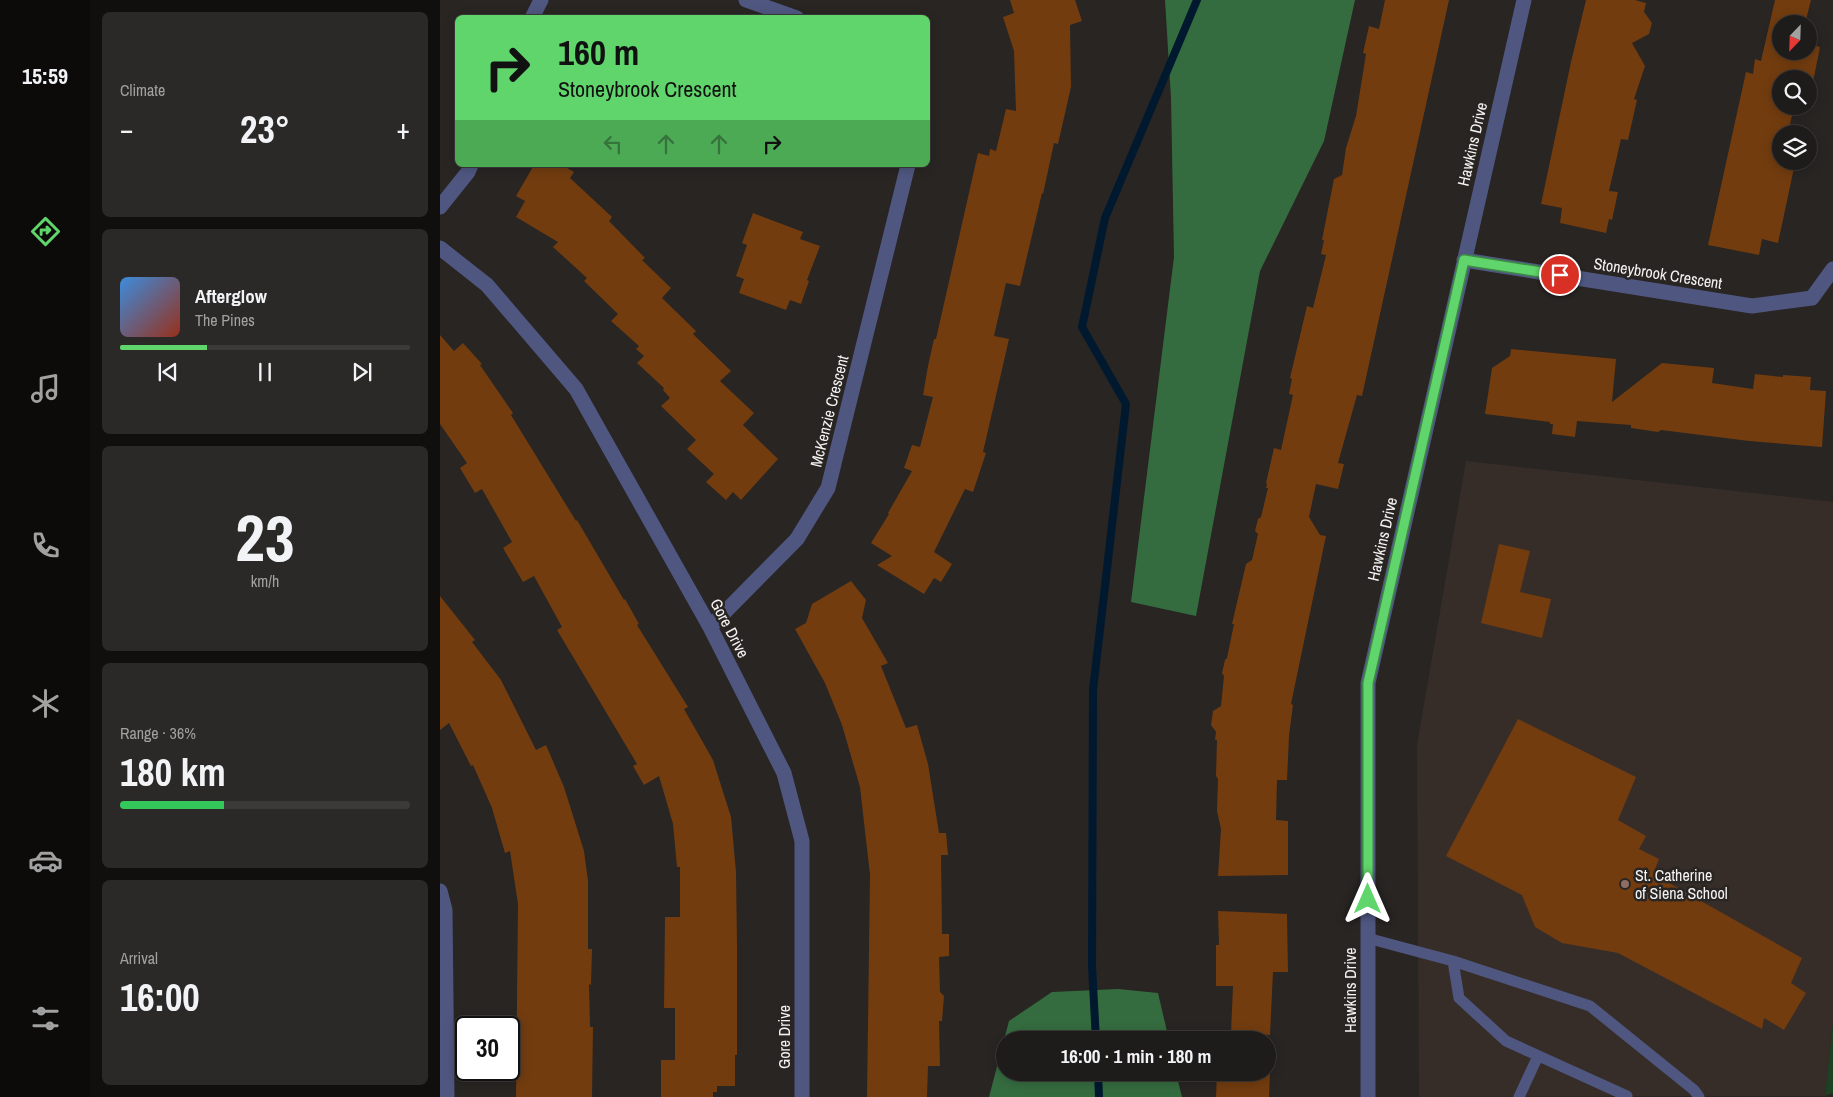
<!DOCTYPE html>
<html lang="en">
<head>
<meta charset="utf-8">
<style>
	:root { --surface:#1e1c1a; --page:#2b2927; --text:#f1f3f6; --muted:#a1a1a2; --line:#3c3a39; --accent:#60d56b }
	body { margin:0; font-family:"Archivo Narrow",sans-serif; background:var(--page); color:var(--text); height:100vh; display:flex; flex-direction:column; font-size:19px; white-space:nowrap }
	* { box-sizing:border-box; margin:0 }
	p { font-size:16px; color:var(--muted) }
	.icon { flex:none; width:28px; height:28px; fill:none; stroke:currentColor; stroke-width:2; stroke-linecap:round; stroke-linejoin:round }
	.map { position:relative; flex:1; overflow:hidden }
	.sheet { display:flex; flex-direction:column; gap:12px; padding:12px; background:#100f0e; width:350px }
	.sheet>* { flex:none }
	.guide { position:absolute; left:15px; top:15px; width:475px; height:152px; border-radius:8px; box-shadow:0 2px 12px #0003,0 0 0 1px var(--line); background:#60d56b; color:#111; overflow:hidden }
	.needle { width:32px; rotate:203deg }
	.tools { position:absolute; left:1332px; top:15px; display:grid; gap:10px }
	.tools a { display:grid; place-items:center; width:45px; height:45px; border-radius:50%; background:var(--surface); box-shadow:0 2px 12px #0003,0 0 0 1px var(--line); font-size:25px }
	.speed { position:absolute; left:15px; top:1016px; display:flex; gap:10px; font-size:25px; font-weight:700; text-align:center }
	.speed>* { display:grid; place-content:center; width:65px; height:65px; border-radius:50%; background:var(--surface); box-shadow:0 2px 12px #0003,0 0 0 1px var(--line); line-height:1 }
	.speed .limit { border:2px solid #111; border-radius:8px; background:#fff; color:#111 }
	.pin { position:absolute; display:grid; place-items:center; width:42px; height:42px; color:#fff; margin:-21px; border:2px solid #fff; border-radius:50%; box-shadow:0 1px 5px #0007 }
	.me { position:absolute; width:55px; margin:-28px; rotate:0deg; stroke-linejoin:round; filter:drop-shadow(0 0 4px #0008) }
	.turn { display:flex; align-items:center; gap:18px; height:105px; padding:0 20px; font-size:22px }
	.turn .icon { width:65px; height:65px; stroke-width:2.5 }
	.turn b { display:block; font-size:35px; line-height:42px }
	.lanes { display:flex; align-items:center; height:48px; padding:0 20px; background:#0003; justify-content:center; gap:25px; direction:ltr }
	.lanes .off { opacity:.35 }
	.big { font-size:38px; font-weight:700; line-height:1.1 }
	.sheet .widget { flex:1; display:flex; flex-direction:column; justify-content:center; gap:8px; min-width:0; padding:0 18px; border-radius:8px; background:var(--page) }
	.sheet .dial { align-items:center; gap:0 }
	.dial b { font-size:65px; line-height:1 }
	.song { display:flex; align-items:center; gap:15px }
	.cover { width:60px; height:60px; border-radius:8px; background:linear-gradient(135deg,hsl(210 70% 55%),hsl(10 70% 35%)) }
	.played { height:5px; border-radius:2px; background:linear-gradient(90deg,var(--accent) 30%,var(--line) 30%) }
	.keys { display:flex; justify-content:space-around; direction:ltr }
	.heat { display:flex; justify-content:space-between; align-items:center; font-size:28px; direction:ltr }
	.charge { height:8px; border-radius:4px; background:linear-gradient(90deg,#34c759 36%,var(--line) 0) }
	.trip { position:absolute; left:556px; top:1031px; width:280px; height:50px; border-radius:25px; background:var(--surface); box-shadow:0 2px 12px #0003,0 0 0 1px var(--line); font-weight:700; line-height:50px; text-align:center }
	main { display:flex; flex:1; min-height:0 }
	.tab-bar { display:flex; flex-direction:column; width:90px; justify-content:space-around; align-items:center; background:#0c0b0a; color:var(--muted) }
	.tab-bar .icon { width:35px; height:35px }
	.tab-bar .active { color:var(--accent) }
	.tab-bar b { font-size:22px; color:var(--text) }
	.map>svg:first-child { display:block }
	.built { fill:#362d28 }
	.green { fill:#1c4123 }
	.forest { fill:#356c3f }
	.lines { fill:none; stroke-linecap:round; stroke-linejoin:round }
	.stream { stroke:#00192f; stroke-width:8 }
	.building { fill:#723c0f }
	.service { stroke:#4f5781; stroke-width:11 }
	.minor { stroke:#4f5781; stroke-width:15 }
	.route-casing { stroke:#3e8a46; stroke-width:12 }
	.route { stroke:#60d56b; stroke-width:9 }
	.education-dot { fill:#8d6e63; stroke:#282523; stroke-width:2 }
	.labels { text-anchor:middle; stroke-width:5; stroke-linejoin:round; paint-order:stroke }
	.street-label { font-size:16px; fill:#f5f3f2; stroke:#282523 }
	.poi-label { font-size:16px; fill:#f5f3f2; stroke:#282523; text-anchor:start }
</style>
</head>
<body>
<main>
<nav class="tab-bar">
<b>15:59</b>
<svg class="icon active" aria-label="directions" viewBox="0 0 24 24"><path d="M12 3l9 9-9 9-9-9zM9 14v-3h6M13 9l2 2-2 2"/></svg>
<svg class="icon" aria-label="music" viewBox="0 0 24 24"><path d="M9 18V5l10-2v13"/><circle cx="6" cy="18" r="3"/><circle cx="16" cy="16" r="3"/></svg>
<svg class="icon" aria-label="phone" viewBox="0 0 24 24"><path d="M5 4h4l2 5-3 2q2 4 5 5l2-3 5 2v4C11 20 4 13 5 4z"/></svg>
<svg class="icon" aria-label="climate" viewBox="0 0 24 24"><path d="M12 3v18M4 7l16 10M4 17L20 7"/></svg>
<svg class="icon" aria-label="car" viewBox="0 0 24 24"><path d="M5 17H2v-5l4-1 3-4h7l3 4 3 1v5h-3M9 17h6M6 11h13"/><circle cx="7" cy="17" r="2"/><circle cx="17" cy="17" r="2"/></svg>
<svg class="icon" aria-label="filters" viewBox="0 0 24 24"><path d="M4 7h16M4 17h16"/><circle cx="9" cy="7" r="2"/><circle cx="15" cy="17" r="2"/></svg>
</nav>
<section class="sheet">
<div class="widget"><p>Climate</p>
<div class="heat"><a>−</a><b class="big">23°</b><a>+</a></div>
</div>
<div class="widget">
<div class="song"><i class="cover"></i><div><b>Afterglow</b><p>The Pines</p></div></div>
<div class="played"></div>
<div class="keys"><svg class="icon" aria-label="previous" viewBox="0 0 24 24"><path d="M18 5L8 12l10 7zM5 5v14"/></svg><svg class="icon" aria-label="pause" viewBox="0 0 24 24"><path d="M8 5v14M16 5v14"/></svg><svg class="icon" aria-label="next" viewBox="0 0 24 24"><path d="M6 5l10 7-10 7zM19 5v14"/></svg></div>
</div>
<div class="widget dial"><b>23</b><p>km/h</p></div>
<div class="widget"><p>Range · 36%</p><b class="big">180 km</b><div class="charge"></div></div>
<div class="widget"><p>Arrival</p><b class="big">16:00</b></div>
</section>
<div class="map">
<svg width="1393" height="1097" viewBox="0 0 1393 1097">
	<rect width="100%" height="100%" fill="#282523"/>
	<path class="built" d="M1026 461 1393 502V1024L1385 1096 979 1097 977 745Z"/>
	<path class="green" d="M1393 1024V1093L1385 1096Z"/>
	<path class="forest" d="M725 0H915L884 141 820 271 756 616 691 602 734 257 731 98Z
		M678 989 718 993 729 1040H565V1072L736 1073 742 1097H549L569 1021 612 992Z"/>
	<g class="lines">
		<path class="stream" d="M656 1040 652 966 653 690 686 404 642 327 665 218 757 0
			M658 1072 659 1097"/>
	</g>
	<path class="building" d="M570 0H635L642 21 630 25 631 87 618 144 614 143 603 194 602 193 580 286 566 283 554 336 569 339 543 452 546 453 533 492 525 489 494 552 512 564 501 582 494 578 484 594 437 565 452 556 431 543 449 514 448 513 472 471 464 468 472 445 480 447 493 397 483 395 488 366 494 339H496L538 153 549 156 550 149 556 151 566 109 576 111 574 51 563 17 574 13Z
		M945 0H1009L922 396 917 395 898 463 904 464 898 489 876 484 869 517 880 535 886 536 851 704 853 705 849 736 847 780H837L836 820 848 821V875L778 876 781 829 777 811 778 779 776 776 777 740H775L776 732 771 725 773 711 781 706 784 676 782 673 785 660 787 658 794 624H792L806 564 812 560 818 534 815 531 818 519 821 517 828 488H826L827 484 826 483 834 448 841 450 853 395 849 394 852 379 850 378 867 306 873 308 886 255 881 254 884 240H882L894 179 902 175 906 148 916 116 926 54 923 53 929 26 939 29Z
		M1146 0H1195L1206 3 1204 12 1212 23 1209 34 1192 43 1205 66 1194 99 1197 100 1188 140 1181 139 1169 191 1178 192 1172 220 1169 219 1166 233 1120 223 1122 208 1101 204 1131 62Z
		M1335 0H1371L1365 24H1341V51H1369V44L1380 47 1370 97 1369 79H1341V106H1354L1348 134H1341L1340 165 1354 168 1338 243 1322 239 1319 255 1268 245 1306 72 1313 74 1315 59 1321 61Z
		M94 165H122L134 172 130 178 172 217 169 221 205 258 202 260 231 288 222 298 256 331 253 334 291 371 280 381 314 413 303 425 338 459 301 500 293 492 286 500 266 482 274 474 247 449 256 440 221 406 230 398 223 390 224 388 197 363 204 356 196 349 199 346 171 321 178 314 144 281 147 278 113 247 118 242 76 217 85 201 76 196Z
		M313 213 363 232 360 239 380 246 367 280 369 281 361 304 350 300 346 310 299 293 304 279 296 276 307 245 302 243Z
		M0 335 14 351 23 343 42 364 40 365 73 413 71 415 136 521 137 520 184 600 185 599 199 624 197 625 248 707 244 709 273 760 291 817 296 872 297 945V1055H295V1086H277V1092H273V1097H221V1060H235V1008H224L225 917H240V867H237L233 824 219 776 204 785 193 766 197 764 117 630 122 627 94 576 83 582 63 548 72 542 42 489 35 493 20 468 27 463 0 424Z
		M1071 349 1176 359 1172 402 1222 363 1274 368 1272 383 1313 389 1315 374 1343 377V375L1371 377 1370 390 1386 391 1382 447 1309 441 1221 430 1218 432 1191 428V425L1137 421 1135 437 1112 434 1113 424H1110V422L1045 414 1052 368 1070 356Z
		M1059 544 1090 551 1080 592 1111 599 1102 638 1041 623Z
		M411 581 426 600 422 618 448 663 441 666 466 728 477 725 488 764 499 833H506L508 855H501L502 934H509V956L499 957 500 992 504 996 502 1021H499L500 1066H488L487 1097H427L430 875 420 787 402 725 385 683 355 629 366 623 372 604Z
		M0 596 35 640 32 642 61 680 96 750 106 745 124 787 144 851 148 881V949H152L151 985 149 984 150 1027H153L152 1097H76L78 904 70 851 65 853 52 808 33 765 31 766 9 723 0 730Z
		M1078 719 1196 777 1178 820 1206 836 1199 849 1219 859 1213 874 1362 958 1351 983 1366 993 1344 1030 1324 1018 1322 1029 1178 953 1122 943 1095 927 1082 895 1006 856Z
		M778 911 847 914 848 972H833L830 1035 791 1033 793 986H776V945H779Z
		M777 1072H830L829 1097H776Z"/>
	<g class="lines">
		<path class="service" d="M927 938 1013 961 1150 1006 1254 1090 1259 1097
			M1013 961 1019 998 1066 1041 1187 1096
			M1079 1097 1098 1056"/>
		<path class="minor" d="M306 0 357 18
			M92 18 101 0
			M0 207 28 172 31 165
			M0 248 47 285 136 389 270 627 344 773 362 841V1097
			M1024 260 1312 306 1372 298 1393 269
			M270 627 357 539 388 488 468 165
			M0 891 5 910 7 1097
			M928 1097V683L1084 0"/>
	</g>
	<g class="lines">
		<g class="route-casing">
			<path id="route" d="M928 899V683L1024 260 1120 275"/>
		</g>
		<use href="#route" class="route"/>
	</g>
	<circle class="education-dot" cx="1185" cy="884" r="5"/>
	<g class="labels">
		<g class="street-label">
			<text transform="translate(1032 144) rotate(-77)" y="6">Hawkins Drive</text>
			<text transform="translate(1218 273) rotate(9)" y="6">Stoneybrook Crescent</text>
			<text transform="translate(389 411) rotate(-76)" y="6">McKenzie Crescent</text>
			<text transform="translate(942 539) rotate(-77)" y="6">Hawkins Drive</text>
			<text transform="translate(290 628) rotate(62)" y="6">Gore Drive</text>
			<text transform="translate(910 990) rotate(-90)" y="6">Hawkins Drive</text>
			<text transform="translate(344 1037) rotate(-90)" y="6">Gore Drive</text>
		</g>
		<g class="poi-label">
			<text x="1195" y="881">St. Catherine<tspan x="1195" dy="18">of Siena School</tspan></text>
		</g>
	</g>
</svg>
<div class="tools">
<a><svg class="needle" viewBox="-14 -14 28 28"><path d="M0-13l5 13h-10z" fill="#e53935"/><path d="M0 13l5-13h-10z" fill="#a1a1a2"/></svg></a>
<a><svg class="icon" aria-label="search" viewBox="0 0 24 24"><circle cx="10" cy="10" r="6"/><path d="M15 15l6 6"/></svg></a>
<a><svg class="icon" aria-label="layers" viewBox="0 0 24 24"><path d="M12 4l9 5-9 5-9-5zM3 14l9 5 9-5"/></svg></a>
</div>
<div class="speed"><div class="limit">30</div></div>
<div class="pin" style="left:1120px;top:275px;background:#d93025"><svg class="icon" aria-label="arrive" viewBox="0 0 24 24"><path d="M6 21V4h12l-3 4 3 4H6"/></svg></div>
<svg class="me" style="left:928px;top:899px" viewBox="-20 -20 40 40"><path d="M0-17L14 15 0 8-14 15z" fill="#60d56b" stroke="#fff" stroke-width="4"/></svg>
<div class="trip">16:00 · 1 min · 180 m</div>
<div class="guide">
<div class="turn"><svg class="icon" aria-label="right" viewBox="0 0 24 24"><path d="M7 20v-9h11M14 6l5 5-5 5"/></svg><div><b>160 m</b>Stoneybrook Crescent</div></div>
<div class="lanes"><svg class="icon off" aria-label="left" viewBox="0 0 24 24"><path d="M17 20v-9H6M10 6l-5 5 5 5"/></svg><svg class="icon off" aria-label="ahead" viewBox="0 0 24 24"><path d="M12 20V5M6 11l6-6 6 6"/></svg><svg class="icon off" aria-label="ahead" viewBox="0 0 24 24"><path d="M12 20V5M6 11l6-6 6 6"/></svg><svg class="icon" aria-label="right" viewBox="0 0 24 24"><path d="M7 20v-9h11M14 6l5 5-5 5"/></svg></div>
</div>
</div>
</main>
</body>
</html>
